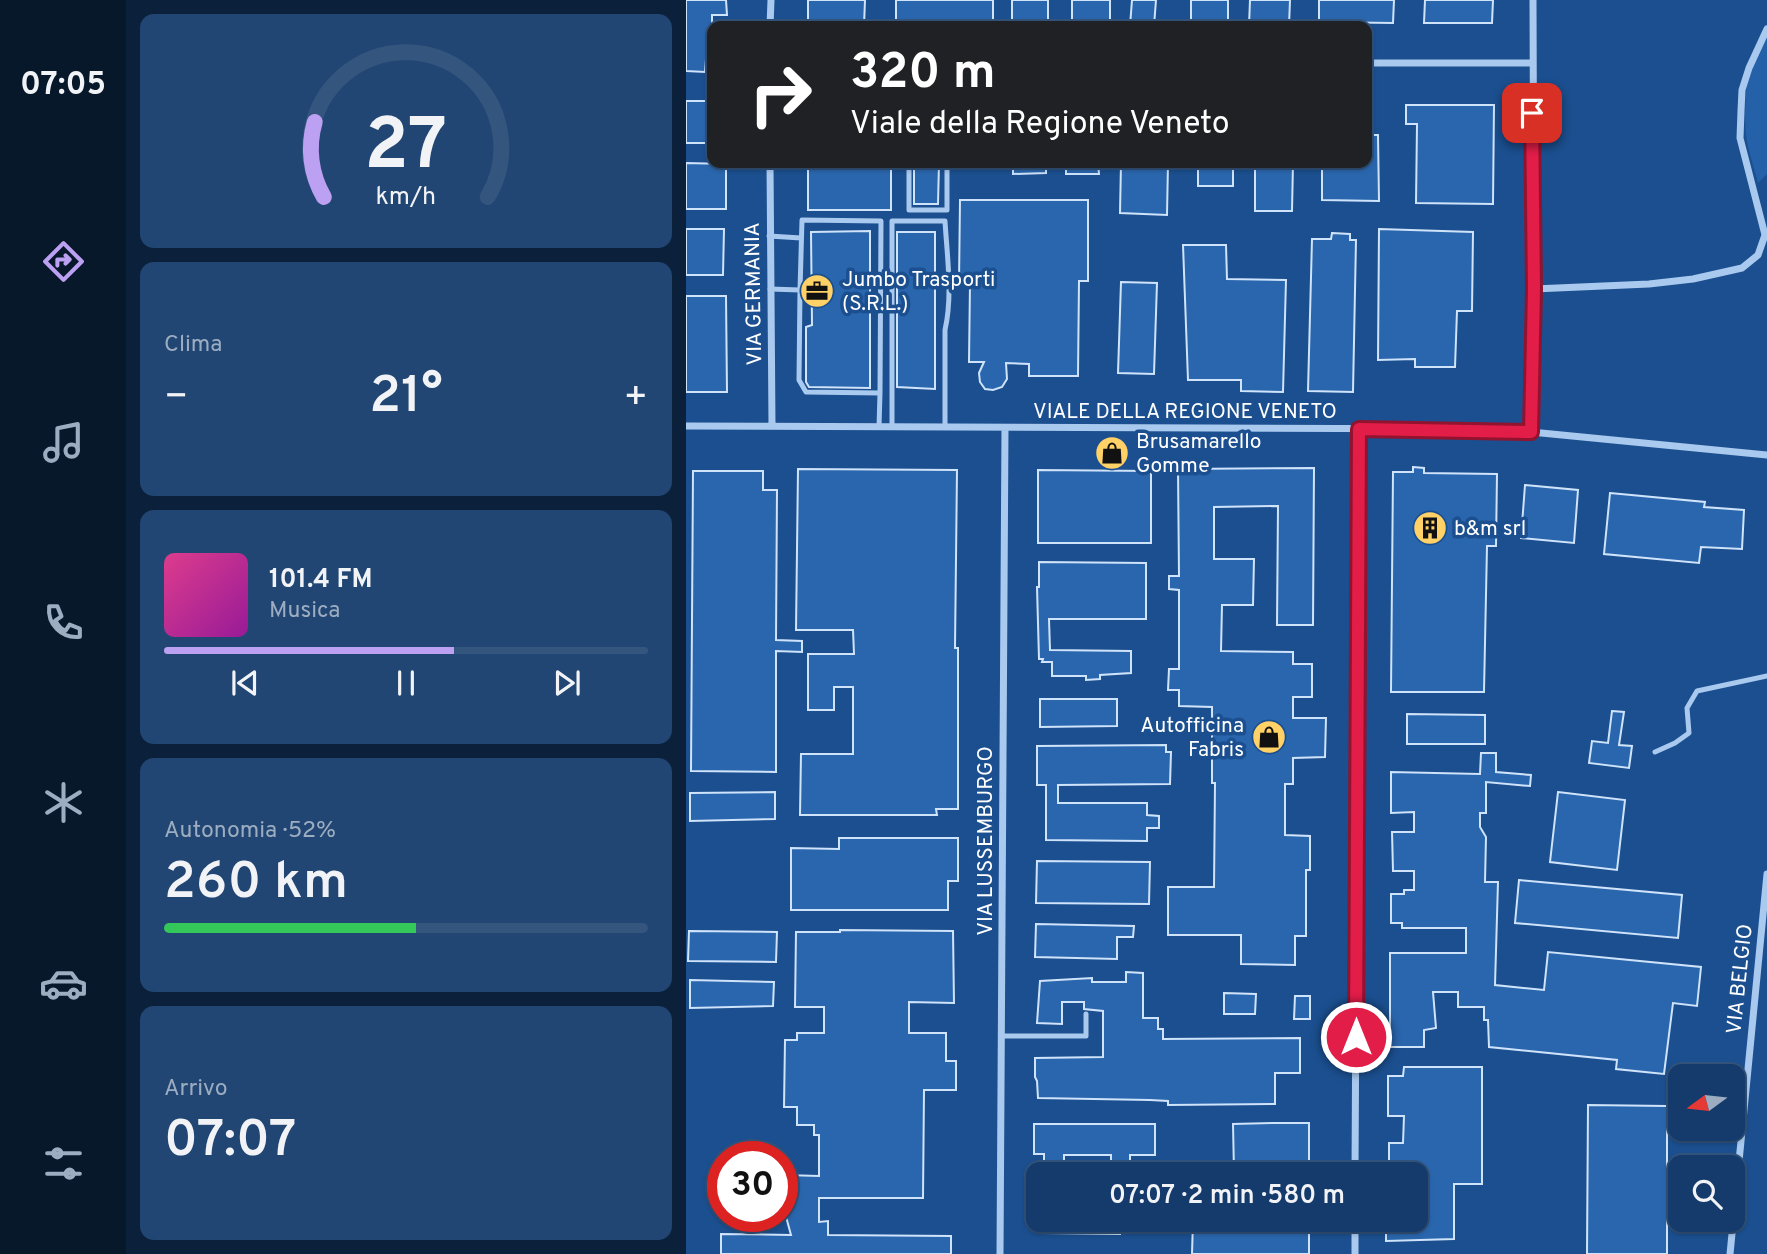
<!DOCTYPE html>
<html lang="it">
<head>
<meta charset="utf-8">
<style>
	:root { --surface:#143b6b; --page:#214673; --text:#f1f3f6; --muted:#9dadc1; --line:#33557e; --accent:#bca0f2 }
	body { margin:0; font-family:Overpass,sans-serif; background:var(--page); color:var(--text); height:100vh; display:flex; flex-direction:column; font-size:26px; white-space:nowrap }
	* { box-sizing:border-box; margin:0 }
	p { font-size:23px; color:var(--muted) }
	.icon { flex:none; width:38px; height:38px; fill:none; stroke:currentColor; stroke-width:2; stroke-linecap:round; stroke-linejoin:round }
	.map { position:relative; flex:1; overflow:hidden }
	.drawer { display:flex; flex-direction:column; gap:14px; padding:14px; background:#0b203b; width:560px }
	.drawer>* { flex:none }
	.guide { position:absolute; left:21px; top:21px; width:665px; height:147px; border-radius:14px; box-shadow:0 2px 5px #0004,0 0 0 2px var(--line); background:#202124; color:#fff; overflow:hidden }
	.needle { width:46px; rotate:255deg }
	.tools { position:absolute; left:982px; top:1064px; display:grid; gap:14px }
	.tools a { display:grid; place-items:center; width:77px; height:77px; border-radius:14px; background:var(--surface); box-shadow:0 2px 5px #0004,0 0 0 2px var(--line); font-size:35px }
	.speed { position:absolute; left:21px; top:1141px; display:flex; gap:14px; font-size:35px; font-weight:700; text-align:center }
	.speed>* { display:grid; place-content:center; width:91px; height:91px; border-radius:50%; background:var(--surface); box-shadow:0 2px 5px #0004,0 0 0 2px var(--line); line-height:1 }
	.speed .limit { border:10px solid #d22; background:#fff; color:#111 }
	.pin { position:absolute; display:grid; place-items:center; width:60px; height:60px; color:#fff; margin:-30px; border-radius:14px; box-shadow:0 4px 10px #0006 }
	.me { position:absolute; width:77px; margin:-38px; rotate:0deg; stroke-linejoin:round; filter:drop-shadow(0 0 5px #0008) }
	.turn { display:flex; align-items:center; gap:24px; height:147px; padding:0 28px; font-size:32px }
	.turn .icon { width:91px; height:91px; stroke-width:2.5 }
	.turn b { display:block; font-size:49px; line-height:60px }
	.big { font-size:52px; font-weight:600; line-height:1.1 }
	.drawer .card { flex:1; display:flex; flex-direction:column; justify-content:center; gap:10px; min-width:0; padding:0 24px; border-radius:14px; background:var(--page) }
	.drawer .dial { align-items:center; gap:0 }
	.dial svg { height:182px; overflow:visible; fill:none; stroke:var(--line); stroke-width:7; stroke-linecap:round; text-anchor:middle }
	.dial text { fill:var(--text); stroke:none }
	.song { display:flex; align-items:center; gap:21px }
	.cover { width:84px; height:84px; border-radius:10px; background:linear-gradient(135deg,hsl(330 70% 55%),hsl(300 70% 35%)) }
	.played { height:7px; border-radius:4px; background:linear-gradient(90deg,var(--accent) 60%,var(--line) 60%) }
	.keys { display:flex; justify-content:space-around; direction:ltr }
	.heat { display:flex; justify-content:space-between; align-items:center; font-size:38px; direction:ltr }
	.charge { height:10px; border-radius:5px; background:linear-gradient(90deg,#34c759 52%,var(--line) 0) }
	.trip { position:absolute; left:340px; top:1162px; width:402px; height:70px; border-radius:14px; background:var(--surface); box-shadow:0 2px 5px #0004,0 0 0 2px var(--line); font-weight:600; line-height:70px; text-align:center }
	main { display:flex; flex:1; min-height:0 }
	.dock { display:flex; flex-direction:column; width:126px; justify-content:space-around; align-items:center; background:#08182b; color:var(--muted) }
	.dock .icon { width:49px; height:49px }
	.dock .selected { color:var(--accent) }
	.dock b { font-size:32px; color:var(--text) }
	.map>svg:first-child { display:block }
	.green { fill:#2461a8 }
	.building { fill:#2a66ad; stroke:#cfe3fa; stroke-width:2 }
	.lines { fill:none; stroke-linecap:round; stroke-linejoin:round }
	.lane { stroke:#a9c9ee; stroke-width:5 }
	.street { stroke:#a9c9ee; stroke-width:7 }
	.route-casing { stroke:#92132f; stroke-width:18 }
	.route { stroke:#e11d48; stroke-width:12 }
	.labels { text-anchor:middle; stroke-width:7; stroke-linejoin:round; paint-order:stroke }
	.poi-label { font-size:21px; fill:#fff; stroke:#1b4f8f; text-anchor:start }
	.street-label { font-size:21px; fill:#fff; stroke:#1b4f8f }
</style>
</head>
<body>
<main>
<nav class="dock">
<b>07:05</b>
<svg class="icon selected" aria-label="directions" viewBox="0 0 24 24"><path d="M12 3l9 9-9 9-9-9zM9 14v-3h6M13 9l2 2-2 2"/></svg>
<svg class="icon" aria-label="music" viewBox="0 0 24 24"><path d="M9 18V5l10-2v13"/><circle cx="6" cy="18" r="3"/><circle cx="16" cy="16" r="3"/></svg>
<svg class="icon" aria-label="phone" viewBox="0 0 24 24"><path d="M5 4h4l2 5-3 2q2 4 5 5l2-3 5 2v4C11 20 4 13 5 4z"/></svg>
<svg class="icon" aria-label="climate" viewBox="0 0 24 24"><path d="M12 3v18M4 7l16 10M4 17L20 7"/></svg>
<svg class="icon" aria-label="car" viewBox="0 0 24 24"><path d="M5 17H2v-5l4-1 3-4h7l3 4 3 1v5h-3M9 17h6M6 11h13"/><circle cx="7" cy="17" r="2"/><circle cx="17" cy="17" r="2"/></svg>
<svg class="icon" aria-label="filters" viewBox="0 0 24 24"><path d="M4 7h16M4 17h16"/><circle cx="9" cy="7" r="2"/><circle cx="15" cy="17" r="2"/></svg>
</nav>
<section class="drawer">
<div class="card dial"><svg viewBox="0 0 100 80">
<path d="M14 69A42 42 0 1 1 86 69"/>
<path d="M14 69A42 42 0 0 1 10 36" stroke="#bca0f2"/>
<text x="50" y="56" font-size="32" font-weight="700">27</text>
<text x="50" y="72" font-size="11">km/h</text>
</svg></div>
<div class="card"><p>Clima</p>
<div class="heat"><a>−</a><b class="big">21°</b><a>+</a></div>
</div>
<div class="card">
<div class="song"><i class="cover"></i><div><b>101.4 FM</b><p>Musica</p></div></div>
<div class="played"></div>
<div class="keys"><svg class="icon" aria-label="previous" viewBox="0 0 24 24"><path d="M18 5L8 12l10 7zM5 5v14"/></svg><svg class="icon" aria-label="pause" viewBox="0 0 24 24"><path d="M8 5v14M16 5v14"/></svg><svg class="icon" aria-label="next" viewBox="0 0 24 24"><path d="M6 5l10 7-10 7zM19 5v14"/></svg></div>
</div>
<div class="card"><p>Autonomia · 52%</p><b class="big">260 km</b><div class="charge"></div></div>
<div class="card"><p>Arrivo</p><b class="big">07:07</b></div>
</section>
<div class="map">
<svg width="1081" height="1254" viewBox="0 0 1081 1254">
	<rect width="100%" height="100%" fill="#1b4f8f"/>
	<path class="green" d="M1081 24V174L1072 183C1068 167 1062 151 1060 135 1057 99 1062 54 1081 24Z"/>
	<path class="building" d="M0 0H40L41 15H26V60L20 59 19 72 0 71Z
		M122 0H179L178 26 122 25Z
		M210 0H307V26L210 25Z
		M326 0H362V26H326Z
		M386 0H424V25H386Z
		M470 0 468 26H444L446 0Z
		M505 0H542V26H505Z
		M564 0H604L603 26H563Z
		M633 0H708L707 23 633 22Z
		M739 0H807L806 23H738Z
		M0 101H26V143H0Z
		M720 105H808L807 204 730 203 731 124H720Z
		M681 135H692L693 201 636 200V163H681Z
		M0 163 40 164V209H0Z
		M122 163H205V210H122Z
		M228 163H253L252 204H228Z
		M327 163H360V173L327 174Z
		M380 163H412L413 174H380Z
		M435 163H482L481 215 434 213Z
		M512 163H547V186H512Z
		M569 163H607L606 211H569Z
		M274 200H402V281H393L392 376H343V364L320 363 321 379 316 387 307 390 299 389 294 382 293 373 298 362H283L284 283H273Z
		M0 229H38L37 275H0Z
		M693 229 787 232 786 311H771L769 367H729V359L692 360Z
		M184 231V388L123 387 120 382V327L126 325 125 232Z
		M211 232H249V389L211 387Z
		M646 233 664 234V240H670L667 392 622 391 626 239H645Z
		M497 245H540L541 279 600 280 597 392 555 391V380H502Z
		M435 282 471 283 468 374 432 373Z
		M0 296H40L41 392H0Z
		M727 467 738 468V473L811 474 810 546H801L798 692H705L707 472H727Z
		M628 468 627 625H591L592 506 528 507V559H568L567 605H536L535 651 607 652V664H626V697H607V718H640L639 757 607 758V784H599V835L624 836V870H620V936H609V965L555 964V935H482V887H528L529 783H526V707L493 706V690H482L483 669H493V590L483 589V576H493L492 469Z
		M112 469 271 470 269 648H272V809H250L251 815H114L115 754H167V687H148V710H122V654H168L167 630H110Z
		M352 470 465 471V543H352Z
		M7 471H77V490H91L90 640 116 641V652L90 651V772L5 771Z
		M839 485 892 490 888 543 835 538Z
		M924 493 1019 502 1018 507 1058 510 1056 549 1015 547 1013 563 918 554Z
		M353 562 460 563V619H363L364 650 445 651V673L414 675V679L400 680V676H366V662H356L357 659H353L351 587H353Z
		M354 699H431V726L354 727Z
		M926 711 938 712 933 745 946 746 943 768 903 763 906 741 922 743Z
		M721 714 799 715V744H721Z
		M480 745V752H485L484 784 372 785V803H461V815L473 816V828H461V841L360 840V785H351V746Z
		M795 753H810V772L845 775 844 786 800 782V813H794V827L800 837 799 882H812L809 985 858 990 862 952 1015 967 1011 1006 987 1003 978 1074 930 1069 931 1060 803 1047 802 1020H798V1007H772V992H747L750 1028 738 1030V1047H704V953H780V928H716V923H705V894H718V890H728V871H707L706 832H728V812L705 813V772L794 774Z
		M89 792V819L4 821V793Z
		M872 792 939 800 931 870 864 862Z
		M153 838H272V881H262V910H105V848L153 849Z
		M351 861 464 862 463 904 350 903Z
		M833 880 996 895 992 938 829 923Z
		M350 924 448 926 447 937H431V959L349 957Z
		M154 930 267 931 268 1003 223 1002V1033H260V1061H270V1090H238L237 1198H133V1222L142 1221V1235L265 1236V1254H35V1234L105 1235 99 1213V1175L133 1176V1135H128V1125H111V1107H98L99 1040H111V1033H138V1007H109L110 932H154Z
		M3 931 91 932 90 962 2 961Z
		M440 972 457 973V1018H472V1029H477V1039L614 1038V1073H589V1104L482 1105V1101L464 1100 352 1098 351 1081 349 1077V1058L417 1057V1011L398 1009V1002H376V1024L351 1023 354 981 406 978V982H440Z
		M4 980 88 982 87 1006 4 1008Z
		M538 993 570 994 569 1014H538Z
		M609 996H624V1019H608Z
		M718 1067H796V1184H768V1239L700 1241V1220H730V1174H703V1143H717L718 1116H702V1076H717Z
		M902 1105 981 1106V1254H901Z
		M589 1123H623V1171L548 1172 547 1124Z
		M348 1124H469V1155H444V1164H425V1155H378V1164H358V1154H348Z
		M358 1220H434V1234L358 1233Z
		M507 1220H623V1254H506Z"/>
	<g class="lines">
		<path class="lane" d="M223 163V210H261V163
			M83 236 115 238
			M84 289 114 290 113 380 120 392 194 393 195 221 116 220 114 290
			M206 426V221H259C261 256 267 295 259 330V427
			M193 427 194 393
			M969 752 989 743 1003 733 1001 708 1011 691 1081 676
			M315 1036H400V1014"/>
		<path class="street" d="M84 26 85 0
			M681 63H846
			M84 163 86 425
			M848 289 963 284 1007 279 1056 268 1072 255 1079 235 1054 138 1055 111 1056 90 1063 68 1081 29
			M0 426 792 429 845 432 1081 455
			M845 432 848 289 847 0
			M669 1174 673 429
			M314 1254 319 428
			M669 1254V1220
			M1044 1254 1081 874"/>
	</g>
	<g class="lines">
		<g class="route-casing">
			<path id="route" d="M670 1037 673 429 845 432 848 289 846 113"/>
		</g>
		<use href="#route" class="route"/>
	</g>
	<defs>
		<g id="office-disc" transform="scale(1.75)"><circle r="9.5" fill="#ffd166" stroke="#1b4f8f"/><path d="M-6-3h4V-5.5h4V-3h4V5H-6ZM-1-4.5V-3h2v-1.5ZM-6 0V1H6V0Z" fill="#111"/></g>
		<g id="shop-disc" transform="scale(1.75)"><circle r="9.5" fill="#ffd166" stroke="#1b4f8f"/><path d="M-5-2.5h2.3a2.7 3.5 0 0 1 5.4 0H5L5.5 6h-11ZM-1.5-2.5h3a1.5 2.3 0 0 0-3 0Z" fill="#111"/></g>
		<g id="building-disc" transform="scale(1.75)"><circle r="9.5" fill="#ffd166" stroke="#1b4f8f"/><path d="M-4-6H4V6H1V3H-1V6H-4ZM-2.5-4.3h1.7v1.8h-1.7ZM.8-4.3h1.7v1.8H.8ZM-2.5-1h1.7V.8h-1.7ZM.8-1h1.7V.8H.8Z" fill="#111"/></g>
	</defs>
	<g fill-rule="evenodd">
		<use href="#office-disc" x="131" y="291"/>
		<use href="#shop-disc" x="426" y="453"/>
		<use href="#building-disc" x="744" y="528"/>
		<use href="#shop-disc" x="583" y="737"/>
	</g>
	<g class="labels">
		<g class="poi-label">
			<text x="156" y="286">Jumbo Trasporti<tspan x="156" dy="24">(S.R.L.)</tspan></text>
			<text x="450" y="448">Brusamarello<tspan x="450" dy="24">Gomme</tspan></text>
			<text x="768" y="535">b&amp;m srl</text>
			<text x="558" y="732" text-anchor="end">Autofficina<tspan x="558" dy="24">Fabris</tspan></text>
		</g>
		<g class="street-label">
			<text transform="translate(67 294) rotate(-91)" y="7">VIA GERMANIA</text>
			<text x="499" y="418">VIALE DELLA REGIONE VENETO</text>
			<text transform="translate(299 841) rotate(-90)" y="7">VIA LUSSEMBURGO</text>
			<text transform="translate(1053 979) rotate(-84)" y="7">VIA BELGIO</text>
		</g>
	</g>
</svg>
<div class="tools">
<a><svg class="needle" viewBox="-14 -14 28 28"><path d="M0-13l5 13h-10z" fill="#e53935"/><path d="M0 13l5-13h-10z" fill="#9dadc1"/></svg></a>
<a><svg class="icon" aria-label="search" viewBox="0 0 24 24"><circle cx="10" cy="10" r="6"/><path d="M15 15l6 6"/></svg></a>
</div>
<div class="speed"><div class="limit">30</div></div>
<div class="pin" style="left:846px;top:113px;background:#d93025"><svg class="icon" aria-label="arrive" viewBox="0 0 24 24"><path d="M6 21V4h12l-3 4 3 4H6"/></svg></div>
<svg class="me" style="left:670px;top:1037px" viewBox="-20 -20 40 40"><circle r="17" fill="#e11d48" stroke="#fff" stroke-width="3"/><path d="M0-11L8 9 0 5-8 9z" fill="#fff"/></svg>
<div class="trip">07:07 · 2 min · 580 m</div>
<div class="guide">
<div class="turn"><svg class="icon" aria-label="right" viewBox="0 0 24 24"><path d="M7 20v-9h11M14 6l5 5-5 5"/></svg><div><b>320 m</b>Viale della Regione Veneto</div></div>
</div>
</div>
</main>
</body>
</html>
